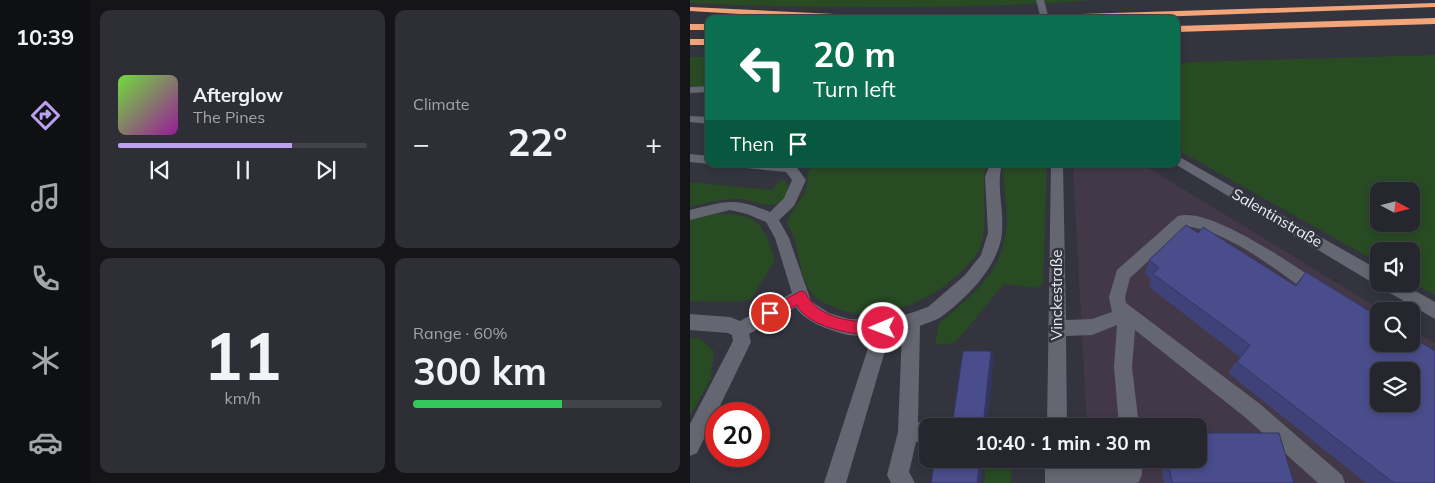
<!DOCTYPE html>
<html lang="en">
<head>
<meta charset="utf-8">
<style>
	:root { --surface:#26272e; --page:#2e2f36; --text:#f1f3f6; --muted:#a4a5aa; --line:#42444a; --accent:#bca0f2 }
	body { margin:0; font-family:Mulish,sans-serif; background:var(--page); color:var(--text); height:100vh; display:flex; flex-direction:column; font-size:19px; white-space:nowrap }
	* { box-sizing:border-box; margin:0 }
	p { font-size:16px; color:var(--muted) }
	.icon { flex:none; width:28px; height:28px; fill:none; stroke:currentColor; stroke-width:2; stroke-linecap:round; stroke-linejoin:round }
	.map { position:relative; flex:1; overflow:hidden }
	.side { display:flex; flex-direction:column; gap:10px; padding:10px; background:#151519; width:600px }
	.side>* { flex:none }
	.guide { position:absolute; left:15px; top:15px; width:475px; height:152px; border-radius:10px; box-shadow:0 2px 8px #0003,0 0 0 1px var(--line); background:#0b6e4f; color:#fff; overflow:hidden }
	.needle { width:32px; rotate:97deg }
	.fabs { position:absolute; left:680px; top:182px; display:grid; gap:10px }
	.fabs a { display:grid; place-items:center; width:50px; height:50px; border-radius:10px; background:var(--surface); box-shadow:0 2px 8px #0003,0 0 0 1px var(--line); font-size:25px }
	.speed { position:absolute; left:15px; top:402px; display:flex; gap:10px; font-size:25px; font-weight:700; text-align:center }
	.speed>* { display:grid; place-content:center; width:65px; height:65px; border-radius:50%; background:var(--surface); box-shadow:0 2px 8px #0003,0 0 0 1px var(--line); line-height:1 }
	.speed .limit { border:8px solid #d22; background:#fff; color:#111 }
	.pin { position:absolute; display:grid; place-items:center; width:42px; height:42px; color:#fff; margin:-21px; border:2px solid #fff; border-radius:50%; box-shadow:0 1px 5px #0007 }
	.me { position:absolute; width:55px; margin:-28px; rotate:269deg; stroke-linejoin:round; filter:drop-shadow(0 0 4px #0008) }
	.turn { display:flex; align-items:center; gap:18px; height:105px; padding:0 25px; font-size:22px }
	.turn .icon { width:65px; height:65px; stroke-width:2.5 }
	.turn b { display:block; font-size:35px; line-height:42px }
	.then { display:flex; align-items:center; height:48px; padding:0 25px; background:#0003; gap:10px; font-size:19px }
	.big { font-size:38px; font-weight:700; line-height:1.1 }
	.side .card { flex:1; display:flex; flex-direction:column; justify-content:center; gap:8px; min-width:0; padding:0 18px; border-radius:10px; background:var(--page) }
	.side .dial { align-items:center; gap:0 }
	.dial b { font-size:65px; line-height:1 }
	.song { display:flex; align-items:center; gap:15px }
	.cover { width:60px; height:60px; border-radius:8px; background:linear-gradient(135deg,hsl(100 70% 55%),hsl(300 70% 35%)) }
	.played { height:5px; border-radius:2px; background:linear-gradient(90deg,var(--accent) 70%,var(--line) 70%) }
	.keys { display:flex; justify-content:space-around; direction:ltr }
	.heat { display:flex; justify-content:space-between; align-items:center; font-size:28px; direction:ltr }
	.charge { height:8px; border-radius:4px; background:linear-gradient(90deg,#34c759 60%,var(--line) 0) }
	.side .tiles { flex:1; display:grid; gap:10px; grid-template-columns:repeat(2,1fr) }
	.trip { position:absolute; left:229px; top:418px; width:288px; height:50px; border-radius:10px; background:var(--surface); box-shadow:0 2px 8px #0003,0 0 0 1px var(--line); font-weight:700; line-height:50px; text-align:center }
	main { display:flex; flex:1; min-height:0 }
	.tab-bar { display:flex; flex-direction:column; width:90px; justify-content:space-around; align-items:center; background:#0f1012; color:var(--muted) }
	.tab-bar .icon { width:35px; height:35px }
	.tab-bar .selected { color:var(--accent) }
	.tab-bar b { font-size:22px; color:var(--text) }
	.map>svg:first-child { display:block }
	.industrial { fill:#433847; fill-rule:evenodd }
	.green { fill:#284b24; fill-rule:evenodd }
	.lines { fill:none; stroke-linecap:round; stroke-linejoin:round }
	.minor { fill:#646671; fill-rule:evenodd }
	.highway { fill:#f4a479; fill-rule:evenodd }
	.wall { fill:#3f4278 }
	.shaded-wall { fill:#333661 }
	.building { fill:#494d8b; stroke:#333661; fill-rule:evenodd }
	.route { fill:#e11d48; stroke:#92132f }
	.labels { text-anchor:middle; stroke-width:5; stroke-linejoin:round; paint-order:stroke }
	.street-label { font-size:15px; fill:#eeeff6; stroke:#33343e }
</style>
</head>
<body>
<main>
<nav class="tab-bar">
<b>10:39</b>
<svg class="icon selected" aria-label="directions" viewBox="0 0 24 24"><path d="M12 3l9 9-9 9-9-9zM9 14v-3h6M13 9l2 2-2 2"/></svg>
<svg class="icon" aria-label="music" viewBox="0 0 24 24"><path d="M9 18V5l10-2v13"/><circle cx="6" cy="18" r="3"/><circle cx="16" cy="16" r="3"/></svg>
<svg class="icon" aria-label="phone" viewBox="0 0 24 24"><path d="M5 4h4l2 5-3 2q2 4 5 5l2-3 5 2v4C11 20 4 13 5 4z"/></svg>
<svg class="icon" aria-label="climate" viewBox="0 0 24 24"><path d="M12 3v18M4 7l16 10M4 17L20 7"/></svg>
<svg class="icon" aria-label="car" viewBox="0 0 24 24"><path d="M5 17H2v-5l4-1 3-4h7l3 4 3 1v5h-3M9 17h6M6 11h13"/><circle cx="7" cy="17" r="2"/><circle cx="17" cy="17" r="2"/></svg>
</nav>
<section class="side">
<div class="tiles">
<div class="card">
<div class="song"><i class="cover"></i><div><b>Afterglow</b><p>The Pines</p></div></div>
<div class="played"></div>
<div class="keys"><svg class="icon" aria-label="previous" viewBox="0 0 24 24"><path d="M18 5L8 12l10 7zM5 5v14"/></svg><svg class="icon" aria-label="pause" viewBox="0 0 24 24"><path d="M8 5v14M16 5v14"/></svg><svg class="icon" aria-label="next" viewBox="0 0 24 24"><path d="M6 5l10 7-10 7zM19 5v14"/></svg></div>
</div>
<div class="card"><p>Climate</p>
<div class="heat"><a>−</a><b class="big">22°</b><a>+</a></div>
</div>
<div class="card dial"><b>11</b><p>km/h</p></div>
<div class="card"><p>Range · 60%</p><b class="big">300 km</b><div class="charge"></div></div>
</div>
</section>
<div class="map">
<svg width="745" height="483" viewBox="0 0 745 483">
	<rect width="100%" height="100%" fill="#33343e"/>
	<path class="industrial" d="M384 164H452L693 311H689V344H721V329L745 343V483H401L399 459H508V426H397L383 169ZM689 371H721V404H689Z"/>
	<path class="green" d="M0 0H404C342 5 280 6 217 7 145 7 72 7 0 3Z
		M745 55V295L721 282V251H689V263L486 149V65L500 62ZM689 191H721V224H689Z
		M0 57H19V86H0Z
		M133 164H296C291 189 299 224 290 247 286 258 277 266 269 274 237 303 181 328 139 305 135 303 129 301 126 298 111 283 110 260 105 241 103 235 100 229 97 223 103 202 120 199 117 173L121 167Z
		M315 164H357L353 283 347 288 314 284 265 343 245 345 249 323C282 296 308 277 316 233 319 219 314 186 313 171Z
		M94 179C101 187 97 199 86 204 76 208 61 200 51 199 33 199 17 202 0 207V182L83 190 89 181Z
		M25 214C68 214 72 220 85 260L61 299 46 302 0 301V219Z
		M0 338H9L24 351 21 378 0 416Z
		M296 459H322L321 483H294Z"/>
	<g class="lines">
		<path class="minor" d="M346 0H354L359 19H351Z
			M19 86V92L0 93V87Z
			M0 116 19 117V124L0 122Z
			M0 154 19 156V164H21H19L0 162Z
			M486 155 689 270V284H713L745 302V319L693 289 691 284 683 283 485 164H486Z
			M49 164H100L105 165 116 180 104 206 89 220 99 238 121 301 139 313 159 319 193 320 221 313 238 307 275 275 291 255 298 233 295 177 300 164H312C306 187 314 209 312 232 310 265 276 299 251 317 245 321 236 323 230 326L228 422H238L246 426H238V442H226L219 472 225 483H201L197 475 208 432 212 331 200 334 156 483H134L182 336C174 335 165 336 158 335 144 332 112 321 106 307L59 334 61 342 7 453 0 456V424L43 341 42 335 38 333 0 330V314L40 317 50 321 102 293 85 238 76 222 57 214 40 210 0 220V210C37 201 44 197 80 212L94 198 102 180 96 172 55 168 50 167Z
			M361 164H373L376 320 402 319 422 312 419 297 427 270 488 216C521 206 605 267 634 285L636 290 634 295 628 297 622 295C584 269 542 233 496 226L440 278 435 297 436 303 570 404 652 475 655 483H628L556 418 445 330 442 367 449 426H429L424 367 427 325 402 335 376 336 377 426H357Z
			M355 459H377V464L430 463V459H452V474L449 482 446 483H355Z"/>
		<path class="highway" d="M745 3V7L411 19H324L328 16Z
			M0 7 186 16 190 19H134L0 11Z
			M745 18V24L486 32V26Z
			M0 24H19V30H0Z
			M0 39H19V45H0Z"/>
	</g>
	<path class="wall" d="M508 233 605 285 616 272 745 483H676L538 373 550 357 459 287 461 279 455 274 459 260Z
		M470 459H508L604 483H474Z"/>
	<path class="shaded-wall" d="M301 351 304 357 297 426H293Z
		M290 459H293L291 483H287Z"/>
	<path class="building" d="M496 225 508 233 513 227 606 286 616 272 689 317V344H721V336L745 351V483H704L547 362 560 345 463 274 469 268 459 260ZM689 371H721V404H689Z
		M273 351H301L293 426H262Z
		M508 433H589L604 483H482L478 459H508Z
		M245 459H290L287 483H241Z"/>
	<path class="route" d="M111 291 115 292C128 320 165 323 193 322L198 323 200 328 198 332C176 340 117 328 107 305L80 319 76 317 74 313 76 309Z"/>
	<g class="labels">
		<g class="street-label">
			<text transform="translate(587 218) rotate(30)" y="5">Salentinstraße</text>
			<text transform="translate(367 295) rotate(-90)" y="5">Vinckestraße</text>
		</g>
	</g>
</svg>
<div class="fabs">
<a><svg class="needle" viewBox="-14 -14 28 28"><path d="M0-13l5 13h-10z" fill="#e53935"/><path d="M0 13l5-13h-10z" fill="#a4a5aa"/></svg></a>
<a><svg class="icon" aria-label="sound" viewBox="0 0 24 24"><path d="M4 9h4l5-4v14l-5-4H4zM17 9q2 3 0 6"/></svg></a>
<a><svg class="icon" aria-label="search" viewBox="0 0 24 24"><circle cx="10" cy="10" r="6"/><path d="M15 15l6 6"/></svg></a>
<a><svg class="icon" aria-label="layers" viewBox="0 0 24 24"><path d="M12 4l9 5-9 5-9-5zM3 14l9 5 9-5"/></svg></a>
</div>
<div class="speed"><div class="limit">20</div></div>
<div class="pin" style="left:80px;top:313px;background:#d93025"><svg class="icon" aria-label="arrive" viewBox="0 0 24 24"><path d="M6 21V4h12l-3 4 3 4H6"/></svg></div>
<svg class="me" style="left:193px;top:328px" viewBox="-20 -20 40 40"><circle r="17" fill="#e11d48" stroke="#fff" stroke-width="3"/><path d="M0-11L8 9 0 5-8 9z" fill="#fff"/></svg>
<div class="trip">10:40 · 1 min · 30 m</div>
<div class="guide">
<div class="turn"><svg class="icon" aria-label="left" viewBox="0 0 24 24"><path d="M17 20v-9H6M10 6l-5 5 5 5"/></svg><div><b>20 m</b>Turn left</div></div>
<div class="then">Then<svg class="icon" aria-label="arrive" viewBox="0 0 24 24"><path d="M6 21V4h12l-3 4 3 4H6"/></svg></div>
</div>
</div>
</main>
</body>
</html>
